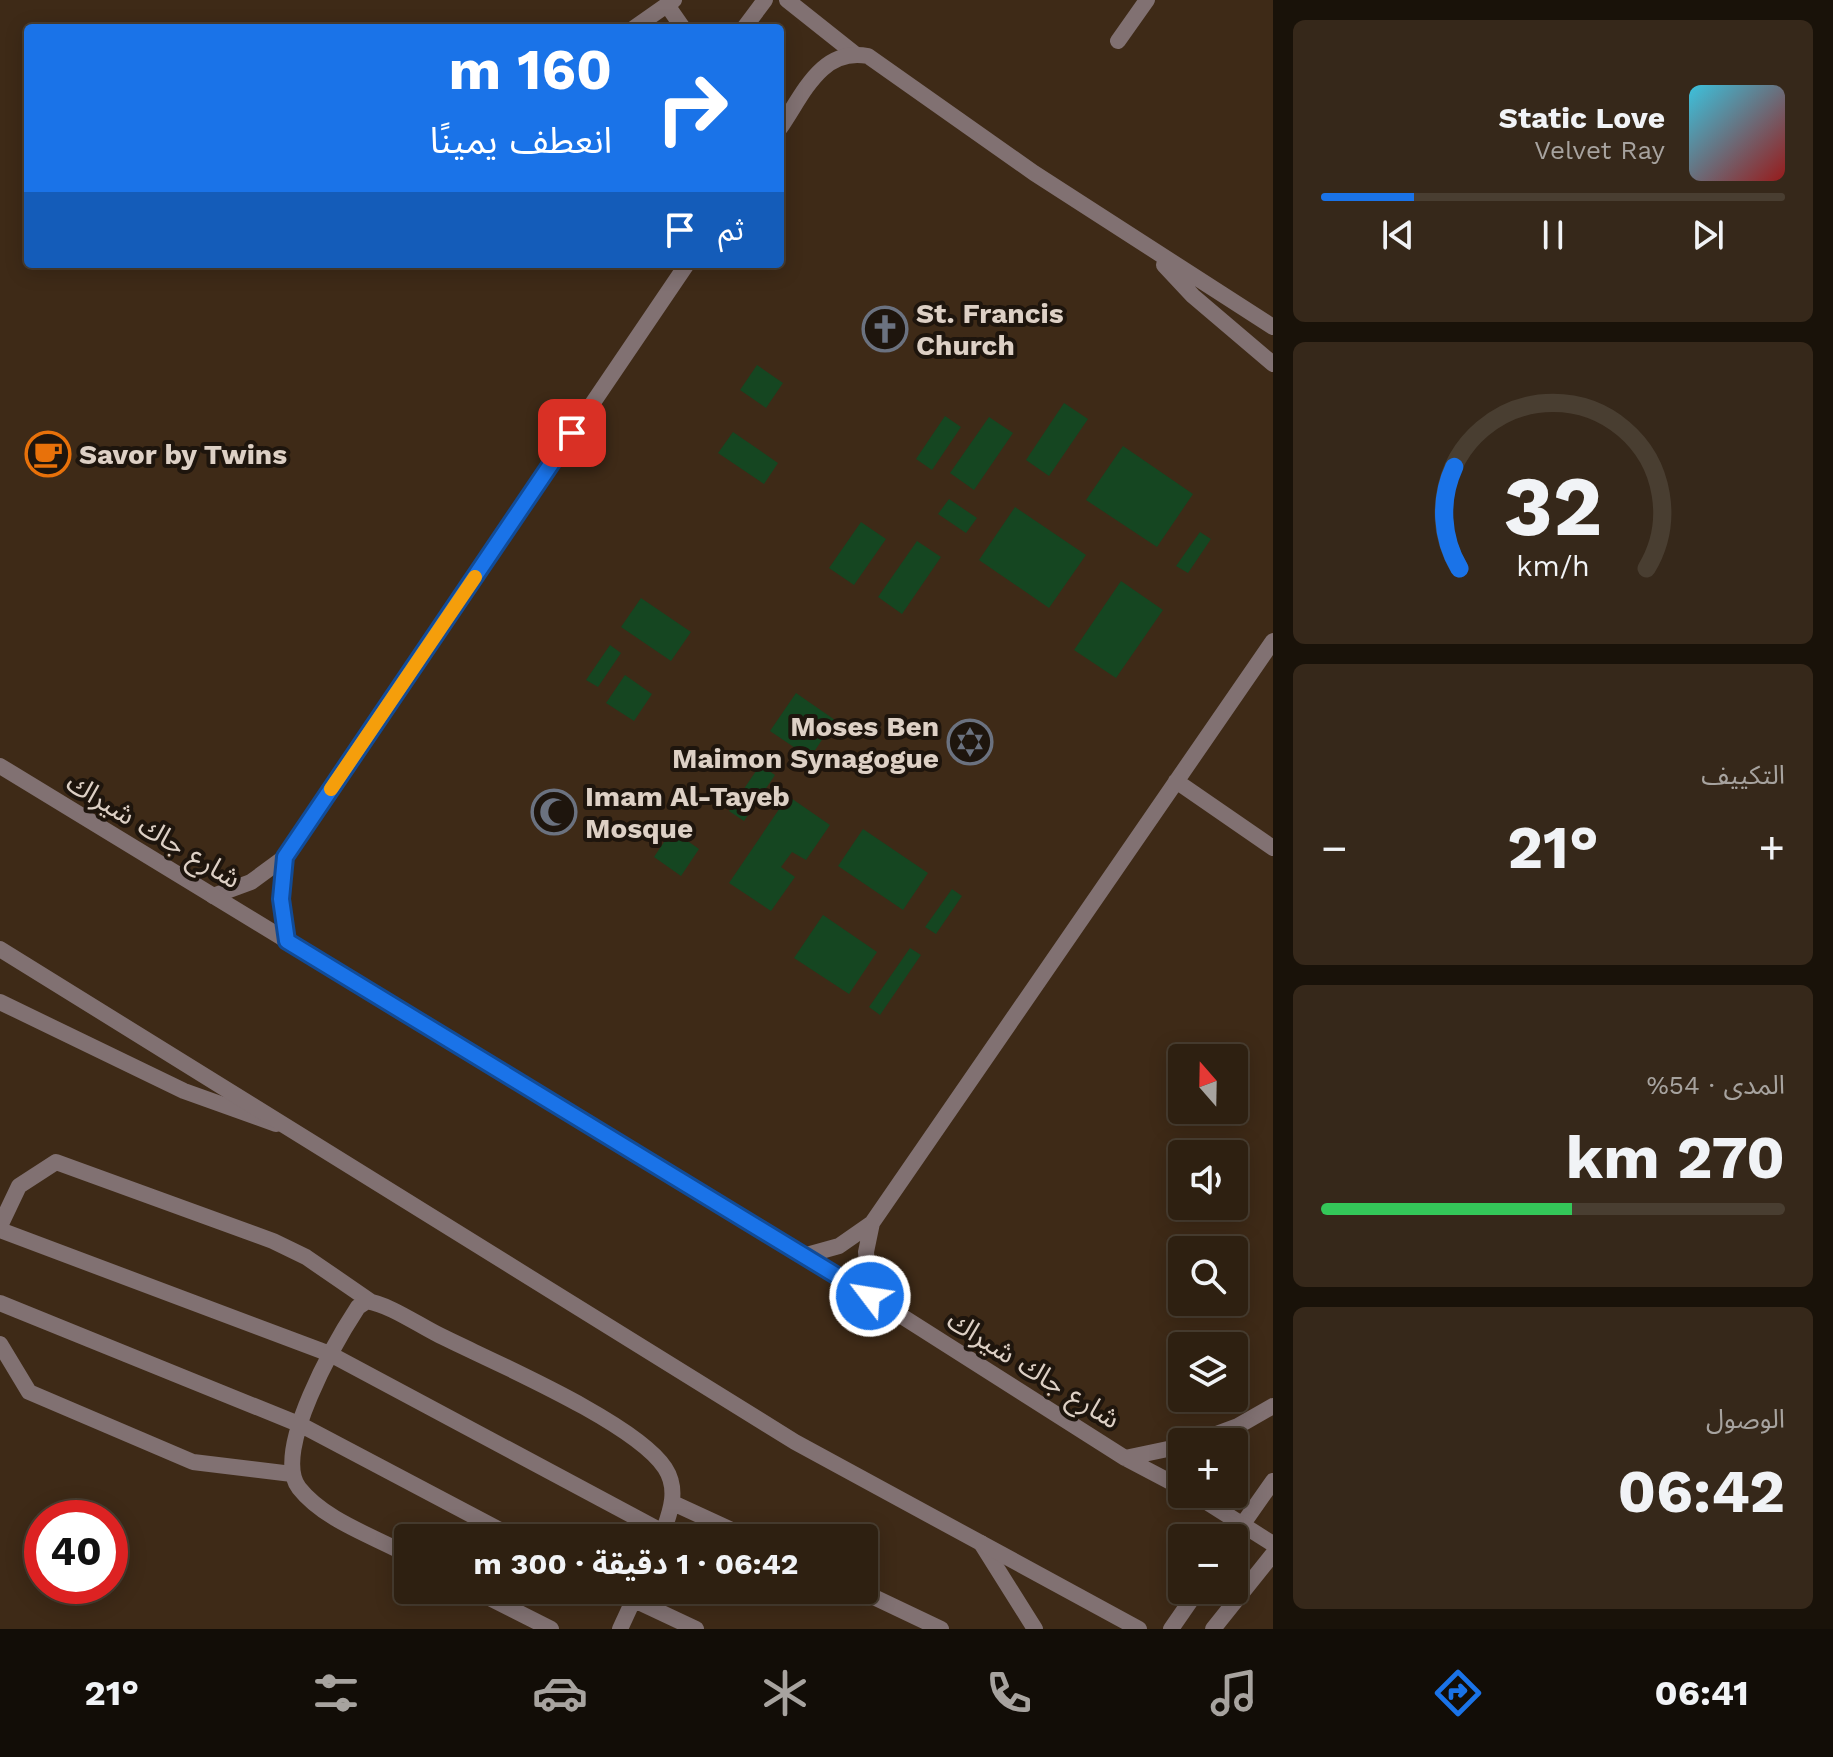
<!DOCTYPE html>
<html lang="ar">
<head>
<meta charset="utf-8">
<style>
	:root { --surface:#2e2011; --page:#36281a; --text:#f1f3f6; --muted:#a7a39f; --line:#493e31; --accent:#1a73e8 }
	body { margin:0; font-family:"Work Sans","Noto Sans Arabic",sans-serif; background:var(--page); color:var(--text); direction:rtl; height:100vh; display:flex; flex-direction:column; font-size:30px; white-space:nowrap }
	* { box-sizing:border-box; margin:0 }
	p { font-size:26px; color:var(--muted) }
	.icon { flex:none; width:44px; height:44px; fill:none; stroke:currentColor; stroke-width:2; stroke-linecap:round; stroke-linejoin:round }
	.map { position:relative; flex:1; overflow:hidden; direction:ltr }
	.drawer { display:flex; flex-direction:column; gap:20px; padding:20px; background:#191209; width:560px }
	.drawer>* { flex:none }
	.guide { position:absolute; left:24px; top:24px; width:760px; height:244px; border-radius:8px; box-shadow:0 4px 20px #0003,0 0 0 2px var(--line); direction:rtl; background:#1a73e8; color:#fff; overflow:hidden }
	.needle { width:52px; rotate:340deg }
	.tools { position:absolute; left:1168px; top:1044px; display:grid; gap:16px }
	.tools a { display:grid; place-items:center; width:80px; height:80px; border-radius:8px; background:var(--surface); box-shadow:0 4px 20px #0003,0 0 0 2px var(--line); font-size:40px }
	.speed { position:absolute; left:24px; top:1500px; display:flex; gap:16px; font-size:40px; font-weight:700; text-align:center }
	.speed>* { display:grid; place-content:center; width:104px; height:104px; border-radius:50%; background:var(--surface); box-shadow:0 4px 20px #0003,0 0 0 2px var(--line); line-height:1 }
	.speed .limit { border:12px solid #d22; background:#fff; color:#111 }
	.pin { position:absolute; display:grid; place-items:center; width:68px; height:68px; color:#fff; margin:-34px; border-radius:16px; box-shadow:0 4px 12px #0006 }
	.me { position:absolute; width:88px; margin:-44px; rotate:301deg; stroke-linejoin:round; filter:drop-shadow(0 0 6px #0008) }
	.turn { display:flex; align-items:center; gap:28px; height:168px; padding:0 40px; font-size:36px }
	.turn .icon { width:104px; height:104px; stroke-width:2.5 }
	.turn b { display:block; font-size:56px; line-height:68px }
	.then { display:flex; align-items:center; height:76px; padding:0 40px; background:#0003; gap:16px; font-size:30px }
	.big { font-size:60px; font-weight:700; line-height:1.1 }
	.drawer .card { flex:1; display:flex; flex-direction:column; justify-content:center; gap:12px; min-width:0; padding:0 28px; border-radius:12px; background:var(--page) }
	.drawer .dial { align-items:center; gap:0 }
	.dial svg { height:208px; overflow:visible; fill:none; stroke:var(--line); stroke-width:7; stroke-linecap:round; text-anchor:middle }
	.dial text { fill:var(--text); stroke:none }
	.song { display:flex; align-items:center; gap:24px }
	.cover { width:96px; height:96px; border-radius:12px; background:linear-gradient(135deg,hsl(190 70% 55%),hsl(0 70% 35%)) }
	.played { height:8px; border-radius:4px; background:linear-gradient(90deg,var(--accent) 20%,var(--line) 20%) }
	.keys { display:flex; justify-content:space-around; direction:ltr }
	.heat { display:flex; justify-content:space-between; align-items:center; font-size:44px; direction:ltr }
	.charge { height:12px; border-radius:6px; background:linear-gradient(90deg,#34c759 54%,var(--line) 0) }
	.trip { position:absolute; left:394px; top:1524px; width:484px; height:80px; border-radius:8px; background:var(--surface); box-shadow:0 4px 20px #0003,0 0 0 2px var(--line); font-weight:700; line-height:80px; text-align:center; direction:rtl }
	.menu { display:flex; height:128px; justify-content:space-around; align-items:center; background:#120d07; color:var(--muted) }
	.menu .icon { width:56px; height:56px }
	.menu .on { color:var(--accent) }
	.menu b { font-size:36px; color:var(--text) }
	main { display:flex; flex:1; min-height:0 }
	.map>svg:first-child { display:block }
	.green { fill:#154621 }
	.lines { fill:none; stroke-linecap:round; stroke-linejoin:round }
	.service { stroke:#817172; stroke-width:16 }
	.minor { stroke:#817172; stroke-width:16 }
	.tertiary { stroke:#817172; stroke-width:16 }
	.route-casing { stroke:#114b97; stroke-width:20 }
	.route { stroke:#1a73e8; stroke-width:14 }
	.slow { stroke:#f59e0b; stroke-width:14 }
	.labels { text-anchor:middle; stroke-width:8; stroke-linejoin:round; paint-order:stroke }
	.poi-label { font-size:28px; font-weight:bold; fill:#ddd0c5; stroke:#1e150d; text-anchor:start }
	.street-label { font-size:28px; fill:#ddd0c5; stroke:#1e150d }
</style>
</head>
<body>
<main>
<section class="drawer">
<div class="card">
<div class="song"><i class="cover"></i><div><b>Static Love</b><p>Velvet Ray</p></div></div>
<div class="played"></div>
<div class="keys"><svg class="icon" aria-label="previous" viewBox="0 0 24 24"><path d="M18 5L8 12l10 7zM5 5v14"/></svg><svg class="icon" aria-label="pause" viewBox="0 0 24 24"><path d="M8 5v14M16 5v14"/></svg><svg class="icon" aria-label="next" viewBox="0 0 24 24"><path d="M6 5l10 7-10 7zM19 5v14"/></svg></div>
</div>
<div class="card dial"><svg viewBox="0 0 100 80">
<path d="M14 69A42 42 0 1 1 86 69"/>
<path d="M14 69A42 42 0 0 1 12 30" stroke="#1a73e8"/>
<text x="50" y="56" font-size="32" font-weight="700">32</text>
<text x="50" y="72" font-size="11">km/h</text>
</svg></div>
<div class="card"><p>التكييف</p>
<div class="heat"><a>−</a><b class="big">21°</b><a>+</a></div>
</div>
<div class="card"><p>المدى · 54%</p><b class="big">270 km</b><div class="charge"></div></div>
<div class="card"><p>الوصول</p><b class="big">06:42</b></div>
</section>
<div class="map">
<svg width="1273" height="1629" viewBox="0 0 1273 1629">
	<rect width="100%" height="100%" fill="#3e2a17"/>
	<path class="green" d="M757 365 783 383 766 408 740 390Z
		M1064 403 1088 419 1049 476 1026 460Z
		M945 416 961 427 932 470 916 459Z
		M989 417 1013 433 974 490 950 473Z
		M733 432 778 463 764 484 718 453Z
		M1123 446 1193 494 1157 547 1086 500Z
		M949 499 977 518 966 533 938 514Z
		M1015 507 1086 555 1049 608 979 560Z
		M861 522 886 539 854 585 829 568Z
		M1200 532 1211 539 1188 573 1176 566Z
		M917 541 941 557 902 614 878 597Z
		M1121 581 1163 610 1116 678 1074 650Z
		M641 598 691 632 671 661 621 627Z
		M610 645 621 653 598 687 586 680Z
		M625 675 652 694 634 721 606 703Z
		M796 693 835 720 810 758 770 731Z
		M760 765 775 775 744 821 729 811Z
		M788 796 830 825 806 860 792 852 781 867 795 877 771 911 729 883Z
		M863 829 928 873 903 910 838 866Z
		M672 830 699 849 681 876 654 857Z
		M952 889 962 896 936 934 925 927Z
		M823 915 877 952 849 994 794 958Z
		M910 948 921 955 880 1015 869 1007Z"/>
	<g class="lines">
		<path class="service" d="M787 0 855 54
			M667 5 683 28
			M634 28 674 0
			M744 28 765 0
			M0 1002 184 1091 276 1124
			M0 1226 19 1186 56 1162 273 1241 306 1257 370 1301
			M0 1230 330 1354 663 1532
			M0 1303 301 1425 515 1538
			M0 1344 29 1392 193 1462 292 1474
			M673 1503 749 1538
			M981 1543 1035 1629
			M408 1555C373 1536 324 1520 299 1488 271 1452 337 1339 358 1307L367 1301C390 1305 417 1324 439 1335 491 1361 635 1422 665 1468 680 1491 669 1515 661 1538
			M474 1590 551 1629
			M613 1590 696 1629
			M859 1590 941 1629
			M620 1629 638 1590"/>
		<path class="minor" d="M1118 41 1147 0
			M780 128C803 95 821 47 868 56L1034 173 1273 327
			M1164 265 1193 296 1273 364
			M1176 781 1273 848
			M285 857 281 899 287 941
			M213 896 251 882 285 857 687 264
			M803 1256 839 1246 872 1223 1273 641
			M870 1296 866 1252 872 1223"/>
		<path class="tertiary" d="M0 766 870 1296 1125 1458 1182 1488
			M0 949 795 1442 1139 1629
			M1195 1442 1238 1426 1273 1406
			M1125 1458 1182 1446
			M1194 1494 1273 1544
			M1233 1538 1273 1481
			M1171 1629 1198 1590
			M1213 1629 1273 1554"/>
	</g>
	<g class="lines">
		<g class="route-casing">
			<path id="route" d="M572 433 285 857 281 899 287 941 870 1296"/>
		</g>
		<use href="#route" class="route"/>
		<path class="slow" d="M331 789 475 577"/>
	</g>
	<defs>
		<g id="church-ring" transform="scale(2.3)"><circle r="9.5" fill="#1e150d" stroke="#6b7280" stroke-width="1.5"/><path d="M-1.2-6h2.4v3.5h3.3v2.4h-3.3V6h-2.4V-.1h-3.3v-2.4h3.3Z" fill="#6b7280"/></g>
		<g id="cafe-ring" transform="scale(2.3)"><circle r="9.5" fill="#1e150d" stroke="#e8710a" stroke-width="1.5"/><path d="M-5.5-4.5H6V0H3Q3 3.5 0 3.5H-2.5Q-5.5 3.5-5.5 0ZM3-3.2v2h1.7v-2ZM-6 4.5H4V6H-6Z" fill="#e8710a"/></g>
		<g id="synagogue-ring" transform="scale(2.3)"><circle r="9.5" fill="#1e150d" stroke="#6b7280" stroke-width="1.5"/><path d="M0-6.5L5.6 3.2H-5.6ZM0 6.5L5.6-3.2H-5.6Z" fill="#6b7280"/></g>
		<g id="mosque-ring" transform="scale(2.3)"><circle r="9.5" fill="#1e150d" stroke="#6b7280" stroke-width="1.5"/><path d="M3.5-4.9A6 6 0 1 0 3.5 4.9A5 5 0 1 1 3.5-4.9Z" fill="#6b7280"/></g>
	</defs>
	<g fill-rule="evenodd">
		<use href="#church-ring" x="885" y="329"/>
		<use href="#cafe-ring" x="48" y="454"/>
		<use href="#synagogue-ring" x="970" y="742"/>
		<use href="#mosque-ring" x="554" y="812"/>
	</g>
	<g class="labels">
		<g class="poi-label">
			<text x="916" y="323">St. Francis<tspan x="916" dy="32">Church</tspan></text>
			<text x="79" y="464">Savor by Twins</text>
			<text x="939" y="736" text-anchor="end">Moses Ben<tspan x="939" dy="32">Maimon Synagogue</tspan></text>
			<text x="585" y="806">Imam Al-Tayeb<tspan x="585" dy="32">Mosque</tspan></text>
		</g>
		<g class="street-label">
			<text transform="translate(154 830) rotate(31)" y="10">شارع جاك شيراك</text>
			<text transform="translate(1034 1369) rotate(32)" y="10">شارع جاك شيراك</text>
		</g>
	</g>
</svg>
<div class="tools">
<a><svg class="needle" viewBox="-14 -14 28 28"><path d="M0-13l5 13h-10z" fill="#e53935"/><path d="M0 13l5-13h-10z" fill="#a7a39f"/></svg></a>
<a><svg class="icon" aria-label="sound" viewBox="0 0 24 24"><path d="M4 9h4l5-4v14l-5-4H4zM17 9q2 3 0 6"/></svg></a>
<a><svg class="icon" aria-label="search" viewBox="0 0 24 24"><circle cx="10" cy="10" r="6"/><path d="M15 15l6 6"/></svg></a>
<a><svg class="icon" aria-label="layers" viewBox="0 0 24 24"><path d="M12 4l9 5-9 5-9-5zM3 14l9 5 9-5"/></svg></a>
<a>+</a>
<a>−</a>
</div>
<div class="speed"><div class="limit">40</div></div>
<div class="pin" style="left:572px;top:433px;background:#d93025"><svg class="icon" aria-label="arrive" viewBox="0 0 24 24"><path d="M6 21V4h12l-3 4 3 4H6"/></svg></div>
<svg class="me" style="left:870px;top:1296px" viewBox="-20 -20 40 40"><circle r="17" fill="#1a73e8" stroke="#fff" stroke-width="3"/><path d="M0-11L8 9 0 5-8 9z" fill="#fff"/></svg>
<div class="trip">06:42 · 1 دقيقة · 300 m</div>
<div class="guide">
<div class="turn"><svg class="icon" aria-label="right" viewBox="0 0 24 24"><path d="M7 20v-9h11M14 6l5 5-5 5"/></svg><div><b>160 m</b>انعطف يمينًا</div></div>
<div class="then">ثم<svg class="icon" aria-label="arrive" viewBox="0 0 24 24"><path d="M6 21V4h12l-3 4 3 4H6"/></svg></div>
</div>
</div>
</main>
<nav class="menu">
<b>06:41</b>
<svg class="icon on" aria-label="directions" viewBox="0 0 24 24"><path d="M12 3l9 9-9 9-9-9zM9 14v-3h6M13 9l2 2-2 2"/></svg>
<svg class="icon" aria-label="music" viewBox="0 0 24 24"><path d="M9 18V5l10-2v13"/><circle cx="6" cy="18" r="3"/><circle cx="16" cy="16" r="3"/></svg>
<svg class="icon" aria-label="phone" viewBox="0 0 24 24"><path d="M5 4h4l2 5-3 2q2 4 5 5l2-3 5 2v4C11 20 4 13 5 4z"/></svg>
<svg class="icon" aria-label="climate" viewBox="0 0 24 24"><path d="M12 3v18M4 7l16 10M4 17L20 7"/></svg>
<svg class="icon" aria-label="car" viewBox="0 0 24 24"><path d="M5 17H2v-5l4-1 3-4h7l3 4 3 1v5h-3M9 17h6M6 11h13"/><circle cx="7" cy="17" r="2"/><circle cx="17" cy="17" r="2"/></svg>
<svg class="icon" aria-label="filters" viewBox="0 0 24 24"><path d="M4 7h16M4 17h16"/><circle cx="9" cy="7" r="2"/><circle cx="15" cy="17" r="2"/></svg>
<b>21°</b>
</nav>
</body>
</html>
